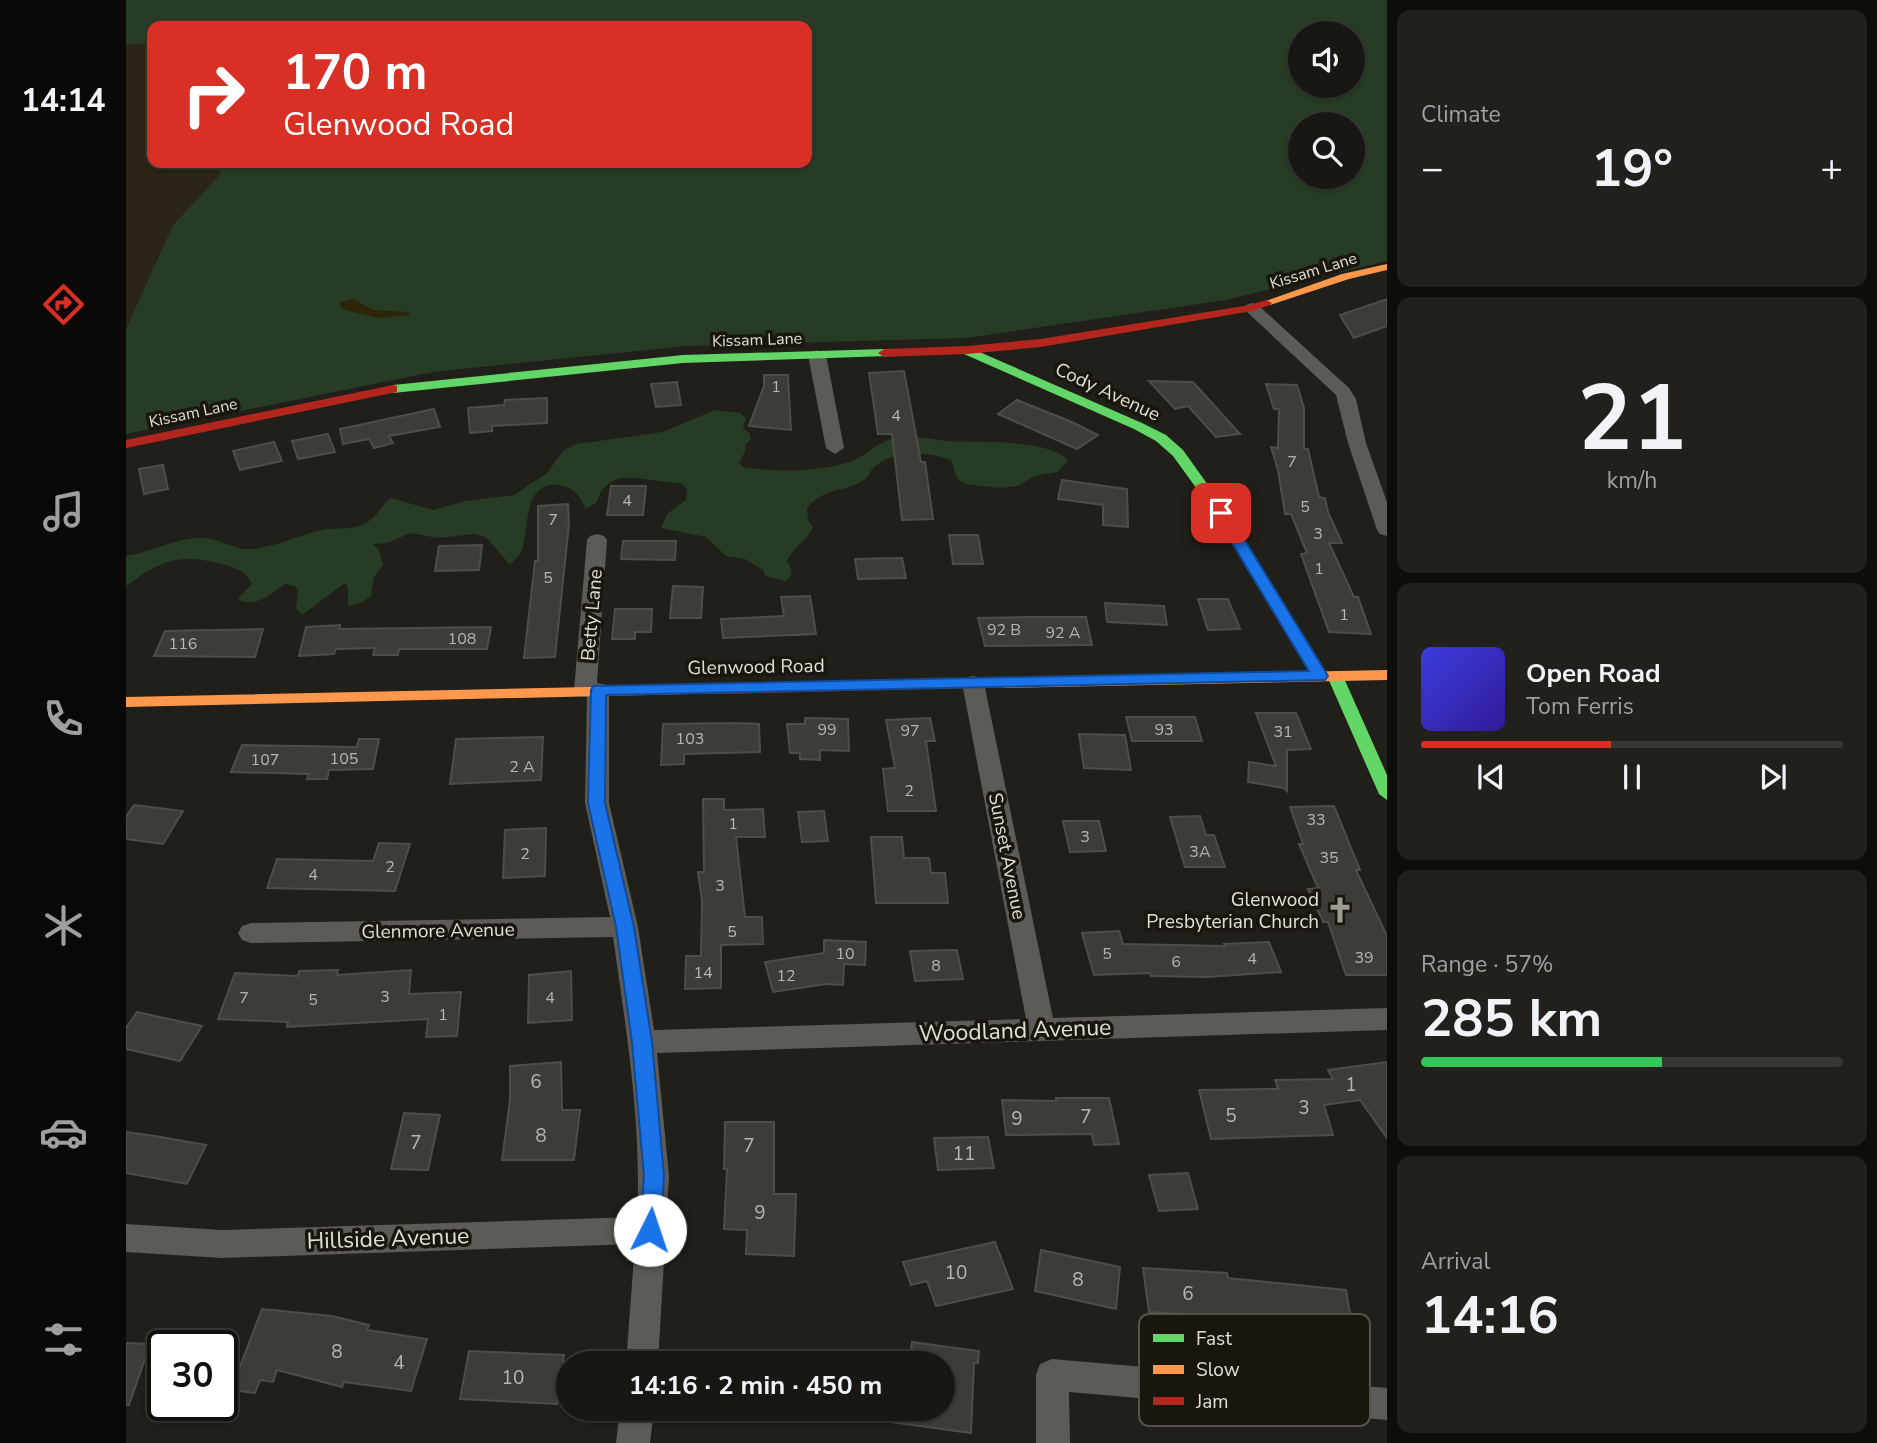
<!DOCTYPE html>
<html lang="en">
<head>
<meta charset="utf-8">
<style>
	:root { --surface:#181713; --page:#21201c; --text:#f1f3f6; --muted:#9f9fa0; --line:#363633; --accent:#d93025 }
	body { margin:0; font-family:"Nunito Sans",sans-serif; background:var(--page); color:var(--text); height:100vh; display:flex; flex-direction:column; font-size:26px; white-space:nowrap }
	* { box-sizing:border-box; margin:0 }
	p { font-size:23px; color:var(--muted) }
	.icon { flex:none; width:38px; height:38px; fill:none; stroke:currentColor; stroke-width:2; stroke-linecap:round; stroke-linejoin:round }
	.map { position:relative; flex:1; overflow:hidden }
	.details { display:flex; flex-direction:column; gap:10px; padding:10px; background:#0d0d0a; width:490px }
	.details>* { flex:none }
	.hud { position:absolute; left:21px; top:21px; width:665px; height:147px; border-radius:14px; box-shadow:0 2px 5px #0004,0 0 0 2px var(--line); background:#d93025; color:#fff; overflow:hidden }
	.controls { position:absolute; left:1162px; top:21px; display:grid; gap:14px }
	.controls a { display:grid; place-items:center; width:77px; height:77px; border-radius:50%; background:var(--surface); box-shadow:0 2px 5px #0004,0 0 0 2px var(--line); font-size:35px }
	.speed { position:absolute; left:21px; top:1330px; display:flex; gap:14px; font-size:35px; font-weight:700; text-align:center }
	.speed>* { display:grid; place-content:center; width:91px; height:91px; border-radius:50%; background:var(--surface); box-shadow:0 2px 5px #0004,0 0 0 2px var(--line); line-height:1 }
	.speed .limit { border:4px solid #111; border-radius:10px; background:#fff; color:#111 }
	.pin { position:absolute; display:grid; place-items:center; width:60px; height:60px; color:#fff; margin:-30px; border-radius:14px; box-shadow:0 4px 10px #0006 }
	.me { position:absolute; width:77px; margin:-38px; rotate:4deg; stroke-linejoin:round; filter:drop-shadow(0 0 5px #0008) }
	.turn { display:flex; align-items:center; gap:24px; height:147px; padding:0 21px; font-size:32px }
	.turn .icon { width:91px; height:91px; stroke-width:2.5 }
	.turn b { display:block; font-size:49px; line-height:60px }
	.big { font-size:52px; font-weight:700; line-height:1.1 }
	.details .widget { flex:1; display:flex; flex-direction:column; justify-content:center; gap:10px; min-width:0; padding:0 24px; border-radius:14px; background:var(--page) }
	.details .dial { align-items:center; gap:0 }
	.dial b { font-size:91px; line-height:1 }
	.song { display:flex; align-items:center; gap:21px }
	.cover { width:84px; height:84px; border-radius:10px; background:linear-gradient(135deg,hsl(240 70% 55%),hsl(250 70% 35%)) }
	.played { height:7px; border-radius:4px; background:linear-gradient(90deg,var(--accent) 45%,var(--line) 45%) }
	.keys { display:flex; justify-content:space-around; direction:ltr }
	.heat { display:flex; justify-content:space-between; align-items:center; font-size:38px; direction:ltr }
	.charge { height:10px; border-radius:5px; background:linear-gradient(90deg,#34c759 57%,var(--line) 0) }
	.trip { position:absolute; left:430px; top:1351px; width:399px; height:70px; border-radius:35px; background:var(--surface); box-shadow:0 2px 5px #0004,0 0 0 2px var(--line); font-weight:700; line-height:70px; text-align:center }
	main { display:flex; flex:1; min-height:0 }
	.dock { display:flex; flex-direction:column; width:126px; justify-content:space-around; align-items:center; background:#0a0908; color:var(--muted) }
	.dock .icon { width:49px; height:49px }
	.dock .current { color:var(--accent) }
	.dock b { font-size:32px; color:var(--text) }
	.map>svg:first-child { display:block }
	.built { fill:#2a2516 }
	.green { fill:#263c24; fill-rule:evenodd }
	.sand { fill:#2d2508 }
	.building { fill:#3d3c36; stroke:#4f4d48; stroke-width:2 }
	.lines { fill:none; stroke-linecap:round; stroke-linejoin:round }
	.street { fill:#5c5b57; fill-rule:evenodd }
	.fast { fill:#63d668; fill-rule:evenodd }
	.slow { fill:#ff974d; fill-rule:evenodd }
	.jam { fill:#b3261e; fill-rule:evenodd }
	.route { fill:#1a73e8; stroke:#114b97; stroke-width:2 }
	.labels { text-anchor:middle; stroke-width:7; stroke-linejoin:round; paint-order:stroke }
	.far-street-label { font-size:16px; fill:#e0ded7; stroke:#19160d }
	.number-label { font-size:16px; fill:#b7b6af }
	.street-label { font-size:19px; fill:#e0ded7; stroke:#19160d }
	.poi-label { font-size:19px; fill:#e0ded7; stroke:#19160d; text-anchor:end }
	.near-number-label { font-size:19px; fill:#b7b6af }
	.near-street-label { font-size:23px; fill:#e0ded7; stroke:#19160d }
	.key { fill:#19160d; stroke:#55524a; stroke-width:2 }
	.key-label { font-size:19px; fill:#e0ded7 }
</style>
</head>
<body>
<main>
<nav class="dock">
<b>14:14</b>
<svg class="icon current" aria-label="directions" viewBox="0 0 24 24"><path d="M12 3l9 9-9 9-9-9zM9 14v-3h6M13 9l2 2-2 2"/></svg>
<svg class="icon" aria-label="music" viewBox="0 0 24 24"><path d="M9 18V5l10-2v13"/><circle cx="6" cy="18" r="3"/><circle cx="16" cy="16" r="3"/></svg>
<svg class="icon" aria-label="phone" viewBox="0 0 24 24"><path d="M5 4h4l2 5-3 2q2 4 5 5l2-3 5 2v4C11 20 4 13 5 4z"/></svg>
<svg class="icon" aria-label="climate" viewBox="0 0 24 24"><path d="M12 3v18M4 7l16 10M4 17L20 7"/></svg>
<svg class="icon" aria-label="car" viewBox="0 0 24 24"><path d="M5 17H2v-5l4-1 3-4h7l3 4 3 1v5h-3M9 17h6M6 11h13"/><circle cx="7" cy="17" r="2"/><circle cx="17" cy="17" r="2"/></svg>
<svg class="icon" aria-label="filters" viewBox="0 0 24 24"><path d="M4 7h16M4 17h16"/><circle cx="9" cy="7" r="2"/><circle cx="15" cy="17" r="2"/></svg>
</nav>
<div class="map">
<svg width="1261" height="1443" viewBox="0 0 1261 1443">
	<rect width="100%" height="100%" fill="#201f19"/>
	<path class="built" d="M26 34V163H115L0 358V35Z"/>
	<path class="green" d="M0 0H1261V261L1100 300 841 338 560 346 307 372 0 434V329L47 225 93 176 97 163H681V26H26V43L0 45ZM1174 33H1227V86H1174ZM1174 124H1227V177H1174Z
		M589 410 614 413 620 418 617 428 624 434 625 439 619 445V452L613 462 617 467C648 472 693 472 723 462 744 455 748 441 775 437 791 435 807 440 823 441 850 443 925 438 942 461L931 472 908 476 892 486 874 488 839 484 831 478 825 460C803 452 772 450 752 464 745 468 743 476 738 480 717 494 701 485 681 508L682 520 687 527C681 542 668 546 661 561 666 570 668 574 660 581L639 576 637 570 619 559 600 556 580 537 535 528 541 514 560 500 561 489 555 483C523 484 483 462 471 502L460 509C454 496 448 487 433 485 399 480 402 526 397 547 395 554 389 560 384 565L360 537 348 534 312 538 284 533 262 543 247 544 253 550 257 565 248 577 245 596 235 603 222 606V587L219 583 176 615 170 608 172 591 169 586 159 584C145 594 128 609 112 599L126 584C120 571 111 568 96 564 52 553 36 560 0 586V556C27 552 50 537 78 538 92 538 106 548 119 549 146 550 174 533 202 529 216 528 231 530 243 521 252 515 256 504 265 498L307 510 340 501 388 495 421 473 438 450 451 444 536 432Z"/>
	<path class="sand" d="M227 299 247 310 282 312 284 315 252 318 216 309 214 302Z"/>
	<path class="building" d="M1261 299V326L1228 338 1214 315Z
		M778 371 795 462H799L807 519 776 520 766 434H752L743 373Z
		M638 375H662L665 430 623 426 638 386Z
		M1023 381 1067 382 1114 434 1090 437 1062 406 1049 409Z
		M551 382 555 405 530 407 525 384Z
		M1140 384 1171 385 1178 408V449H1182L1193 497 1199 498 1202 512 1216 543H1203L1228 597H1232L1245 634 1203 632 1175 554 1181 553 1165 514H1159L1152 470 1145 447 1152 448 1153 409H1148Z
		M421 398V423L366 426V431L344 433 342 408 378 405 379 400Z
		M891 400 946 422 972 435 951 449 872 414Z
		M308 409 314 427 263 436 267 443 248 448 243 439 217 444 214 429Z
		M202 434 209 452 172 459 166 441Z
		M148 442 156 461 114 470 107 451Z
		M37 465 42 489 18 494 13 469Z
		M936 480 1001 489 1002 527 977 525V505L932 499Z
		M485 486H520L517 515H481Z
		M442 504 443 524 429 657 398 658 409 561H412V506Z
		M823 535H852L857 564H827Z
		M497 541H550L549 560 495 559Z
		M356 545 353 570 309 571 313 546Z
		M776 558 780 578 732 579 729 559Z
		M547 586 577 587 575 618H544Z
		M684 596 690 634 597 638 595 619 658 616 655 597Z
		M1072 599H1102L1114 629 1082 630Z
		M979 603 1038 606 1041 625 981 622Z
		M489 609H526L525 632H509V639H486Z
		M904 617H960L966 645 859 646 852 618Z
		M214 625 213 629 365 627 361 649H273L272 655H247L249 648 210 649 208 654 173 656 180 627Z
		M137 629 129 657 28 656 39 631Z
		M1130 713H1170L1185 749 1161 750V791L1158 788 1122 782 1123 762 1150 766Z
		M1000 717H1069L1076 741H1006Z
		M679 718 722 719 723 751 694 750V760L674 759V753H664L661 724H679Z
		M804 718 809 741H800L810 811H762L757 769 769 768 760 720Z
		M610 723 633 724 634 752 558 754V764L535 765 537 724Z
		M953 734 999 735 1005 770 958 768Z
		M417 737 415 780 324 784 330 739Z
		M233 739H253L247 769 203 770 201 779H181L183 774 105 772 116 745 231 747Z
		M577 799H598V810L637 809 639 837H610L619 917H636L637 944 595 945V988L559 989 560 956H575L576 901 572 872H578Z
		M8 805 57 811 37 844 0 839V817Z
		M1208 806 1234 870H1230L1261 936V975H1220L1202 922H1197L1182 889 1192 888 1173 844H1177L1164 807Z
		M698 811 702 841 676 842 672 812Z
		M1074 816 1080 835H1088L1099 867H1059L1044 817Z
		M937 821H973L980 851 944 852Z
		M420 828 419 876 377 878 379 830Z
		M745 837H776L778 858H803L805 873H819L822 903H750Z
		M253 843 284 844 269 891 141 888 151 859 247 861Z
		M993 931 997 944 1099 946 1098 944 1143 942 1155 972 1081 977 1025 976 1024 973 968 975 956 933Z
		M698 940 740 942 739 965 718 964 717 985 701 984 647 992 639 962 698 953Z
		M831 950 837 979 789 981 784 951Z
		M212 970 211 975 285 970 283 994 335 992 331 1036 300 1037 302 1019 161 1027 162 1022 92 1019 109 973 172 976 173 971Z
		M445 971 446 1020 402 1023 403 975Z
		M11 1012 38 1018 76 1026 54 1061 0 1049V1028Z
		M435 1062 436 1110H454L448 1160H376L384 1100V1066Z
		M1261 1062V1138L1234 1100 1198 1105 1207 1135 1085 1139 1073 1090 1152 1089 1149 1080 1207 1079 1202 1070Z
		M930 1098H983L993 1144 968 1145 966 1134 880 1135 876 1100 930 1101Z
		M278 1113 314 1115 302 1170 265 1169Z
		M599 1122H648V1194H670L668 1256 620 1254 621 1230 598 1229 601 1169H598Z
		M0 1132 29 1136 80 1145 61 1184 0 1173Z
		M862 1137 868 1168 812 1170 808 1138Z
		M1062 1173 1072 1209 1033 1211 1023 1175Z
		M869 1242 887 1289 810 1306 801 1281 785 1285 777 1262Z
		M915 1250 994 1267 990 1309 909 1291Z
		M1017 1268 1101 1273 1102 1278 1220 1290 1227 1331 1143 1323V1319L1023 1312Z
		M136 1309 206 1316 243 1325 241 1330 301 1339 285 1391 218 1382 216 1387 151 1370 147 1382 134 1380 129 1393 105 1390Z
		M786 1342 853 1351 852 1363H848L845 1433 757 1421 758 1409H817V1363H784Z
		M0 1343 24 1344 3 1405H0Z
		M343 1351 438 1355 431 1404 334 1399Z"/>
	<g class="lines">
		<path class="street" d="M1126 303 1132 305 1223 388 1230 399 1240 443 1261 502V536L1254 534 1251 530 1222 443 1210 395 1120 311 1118 308 1120 305Z
			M691 350 700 355 718 448 709 454 700 448 682 355Z
			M471 534 478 536 481 540 471 683 480 685 483 690V803L512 927 528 1030 900 1019 836 683 839 678 847 676 855 678 858 683 927 1018 1261 1008V1030L531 1053 543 1176 532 1363H500L509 1244 96 1258 0 1252V1224L96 1230 511 1217C516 1124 500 1029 487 937L125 943 116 940 112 933 116 926 125 923 484 917 459 803 461 697 451 695 448 690 461 540 464 536Z
			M926 1359 1261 1388V1420L943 1392 944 1443H910V1375L914 1364Z
			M494 1409H528L524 1443H490Z"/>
		<path class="fast" d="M842 347 1016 423 1040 435 1057 450 1102 513 1202 676 1209 671 1217 676 1261 775V800L1253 794 1201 676 1194 681 1189 680 1089 514 1047 456 1030 441 1008 429 838 354 836 351Z
			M758 349 764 353 762 356 557 363 267 393 261 389 267 385 557 355Z"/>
		<path class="slow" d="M1261 264V270L1223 279 1144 305 1134 303 1216 274Z
			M1261 670V680L877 688 869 683 877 678Z
			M600 684 608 689 605 693 0 707V697Z"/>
		<path class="jam" d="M1140 300 1146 303 1144 305 1126 311 915 347 841 354 758 357 752 353 758 349 841 346 915 339 1124 305Z
			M267 385 271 386V392L0 448V440Z
			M877 678 885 683 882 687 600 694 592 689 600 684Z"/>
	</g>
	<path class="route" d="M1095 509 1102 513 1202 676 1199 680 480 695 479 803 508 927 526 1042 538 1176 535 1230 532 1236 524 1239 517 1236 514 1230 518 1176 506 1042 490 927 462 803 465 690 467 686 1183 671 1088 513Z"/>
	<defs>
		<g id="church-bare" transform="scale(2.1)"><path d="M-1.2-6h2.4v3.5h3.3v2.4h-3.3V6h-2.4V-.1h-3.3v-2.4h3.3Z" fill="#9d9b94" stroke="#19160d" stroke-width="2.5" paint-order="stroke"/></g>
	</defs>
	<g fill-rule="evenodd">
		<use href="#church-bare" x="1214" y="910"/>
	</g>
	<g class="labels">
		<g class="far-street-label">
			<text transform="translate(1187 270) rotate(-17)" y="6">Kissam Lane</text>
			<text transform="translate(631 339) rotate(-2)" y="6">Kissam Lane</text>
			<text transform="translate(67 412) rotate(-12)" y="6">Kissam Lane</text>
		</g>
		<g class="number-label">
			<text x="650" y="392">1</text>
			<text x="770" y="421">4</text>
			<text x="1166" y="467">7</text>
			<text x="501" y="506">4</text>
			<text x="1179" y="512">5</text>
			<text x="427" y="525">7</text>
			<text x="1192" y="539">3</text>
			<text x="1193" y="574">1</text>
			<text x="422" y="583">5</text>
			<text x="1218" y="620">1</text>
			<text x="878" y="635">92 B</text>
			<text x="937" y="638">92 A</text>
			<text x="336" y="644">108</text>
			<text x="57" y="649">116</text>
			<text x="701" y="735">99</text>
			<text x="1038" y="735">93</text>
			<text x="784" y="736">97</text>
			<text x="1157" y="737">31</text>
			<text x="564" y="744">103</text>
			<text x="218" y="764">105</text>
			<text x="139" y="765">107</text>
			<text x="396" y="772">2 A</text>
			<text x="783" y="796">2</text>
			<text x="1190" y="825">33</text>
			<text x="607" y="829">1</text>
			<text x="959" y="842">3</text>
			<text x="1074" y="857">3A</text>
			<text x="399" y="859">2</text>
			<text x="1203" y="863">35</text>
			<text x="264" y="872">2</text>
			<text x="187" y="880">4</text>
			<text x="594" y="891">3</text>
			<text x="606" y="937">5</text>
			<text x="719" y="959">10</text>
			<text x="981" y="959">5</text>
			<text x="1238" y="963">39</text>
			<text x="1126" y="964">4</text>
			<text x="1050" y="967">6</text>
			<text x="810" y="971">8</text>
			<text x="577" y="978">14</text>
			<text x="660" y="981">12</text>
			<text x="259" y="1002">3</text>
			<text x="118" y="1003">7</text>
			<text x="424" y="1003">4</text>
			<text x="187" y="1005">5</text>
			<text x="317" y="1020">1</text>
		</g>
		<g class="street-label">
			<text transform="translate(982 391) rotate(25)" y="7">Cody Avenue</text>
			<text transform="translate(465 615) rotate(-85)" y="7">Betty Lane</text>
			<text transform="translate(630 666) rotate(-1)" y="7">Glenwood Road</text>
			<text transform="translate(882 856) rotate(79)" y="7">Sunset Avenue</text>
			<text transform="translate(312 930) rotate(-1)" y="7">Glenmore Avenue</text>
		</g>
		<g class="poi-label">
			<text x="1193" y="906">Glenwood<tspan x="1193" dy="22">Presbyterian Church</tspan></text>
		</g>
		<g class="near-number-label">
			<text x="410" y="1088">6</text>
			<text x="1225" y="1091">1</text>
			<text x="1178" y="1114">3</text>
			<text x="1105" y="1122">5</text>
			<text x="960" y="1123">7</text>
			<text x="891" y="1125">9</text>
			<text x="415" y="1142">8</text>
			<text x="290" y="1149">7</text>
			<text x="623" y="1152">7</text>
			<text x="838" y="1160">11</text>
			<text x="634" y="1219">9</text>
			<text x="830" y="1279">10</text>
			<text x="952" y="1286">8</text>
			<text x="1062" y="1300">6</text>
			<text x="211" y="1358">8</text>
			<text x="273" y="1369">4</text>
			<text x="387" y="1384">10</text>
		</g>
		<g class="near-street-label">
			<text transform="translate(889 1030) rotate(-2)" y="8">Woodland Avenue</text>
			<text transform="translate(262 1238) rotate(-2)" y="8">Hillside Avenue</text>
		</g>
	</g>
	<rect x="1013" y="1314" width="231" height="112" rx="10" class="key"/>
	<rect x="1027" y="1334" width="31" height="8" fill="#63d668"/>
	<rect x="1027" y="1365" width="31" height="9" fill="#ff974d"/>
	<rect x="1027" y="1397" width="31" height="8" fill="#b3261e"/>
	<g class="key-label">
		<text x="1070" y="1345">Fast</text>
		<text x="1070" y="1376">Slow</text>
		<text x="1070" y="1408">Jam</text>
	</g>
</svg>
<div class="controls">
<a><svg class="icon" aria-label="sound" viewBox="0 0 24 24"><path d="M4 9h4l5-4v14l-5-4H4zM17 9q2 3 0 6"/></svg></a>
<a><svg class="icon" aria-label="search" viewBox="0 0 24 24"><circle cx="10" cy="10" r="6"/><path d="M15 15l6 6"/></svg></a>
</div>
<div class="speed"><div class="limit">30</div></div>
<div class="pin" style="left:1095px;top:513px;background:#d93025"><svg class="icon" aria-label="arrive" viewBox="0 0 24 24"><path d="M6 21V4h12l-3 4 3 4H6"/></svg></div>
<svg class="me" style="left:524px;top:1230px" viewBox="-20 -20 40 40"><circle r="19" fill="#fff"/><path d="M0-13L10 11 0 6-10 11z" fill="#1a73e8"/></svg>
<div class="trip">14:16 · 2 min · 450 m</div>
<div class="hud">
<div class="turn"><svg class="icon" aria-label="right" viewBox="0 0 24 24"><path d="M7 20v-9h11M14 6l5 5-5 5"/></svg><div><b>170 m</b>Glenwood Road</div></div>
</div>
</div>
<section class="details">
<div class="widget"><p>Climate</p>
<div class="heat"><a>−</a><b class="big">19°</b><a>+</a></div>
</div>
<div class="widget dial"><b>21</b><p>km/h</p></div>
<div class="widget">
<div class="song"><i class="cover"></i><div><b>Open Road</b><p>Tom Ferris</p></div></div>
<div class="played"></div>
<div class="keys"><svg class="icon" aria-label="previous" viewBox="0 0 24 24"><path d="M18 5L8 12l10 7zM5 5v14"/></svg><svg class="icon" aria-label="pause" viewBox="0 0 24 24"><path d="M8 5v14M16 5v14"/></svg><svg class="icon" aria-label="next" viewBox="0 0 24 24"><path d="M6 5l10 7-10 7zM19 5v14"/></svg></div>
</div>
<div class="widget"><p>Range · 57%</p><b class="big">285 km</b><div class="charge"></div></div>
<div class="widget"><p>Arrival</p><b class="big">14:16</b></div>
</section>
</main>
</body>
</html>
